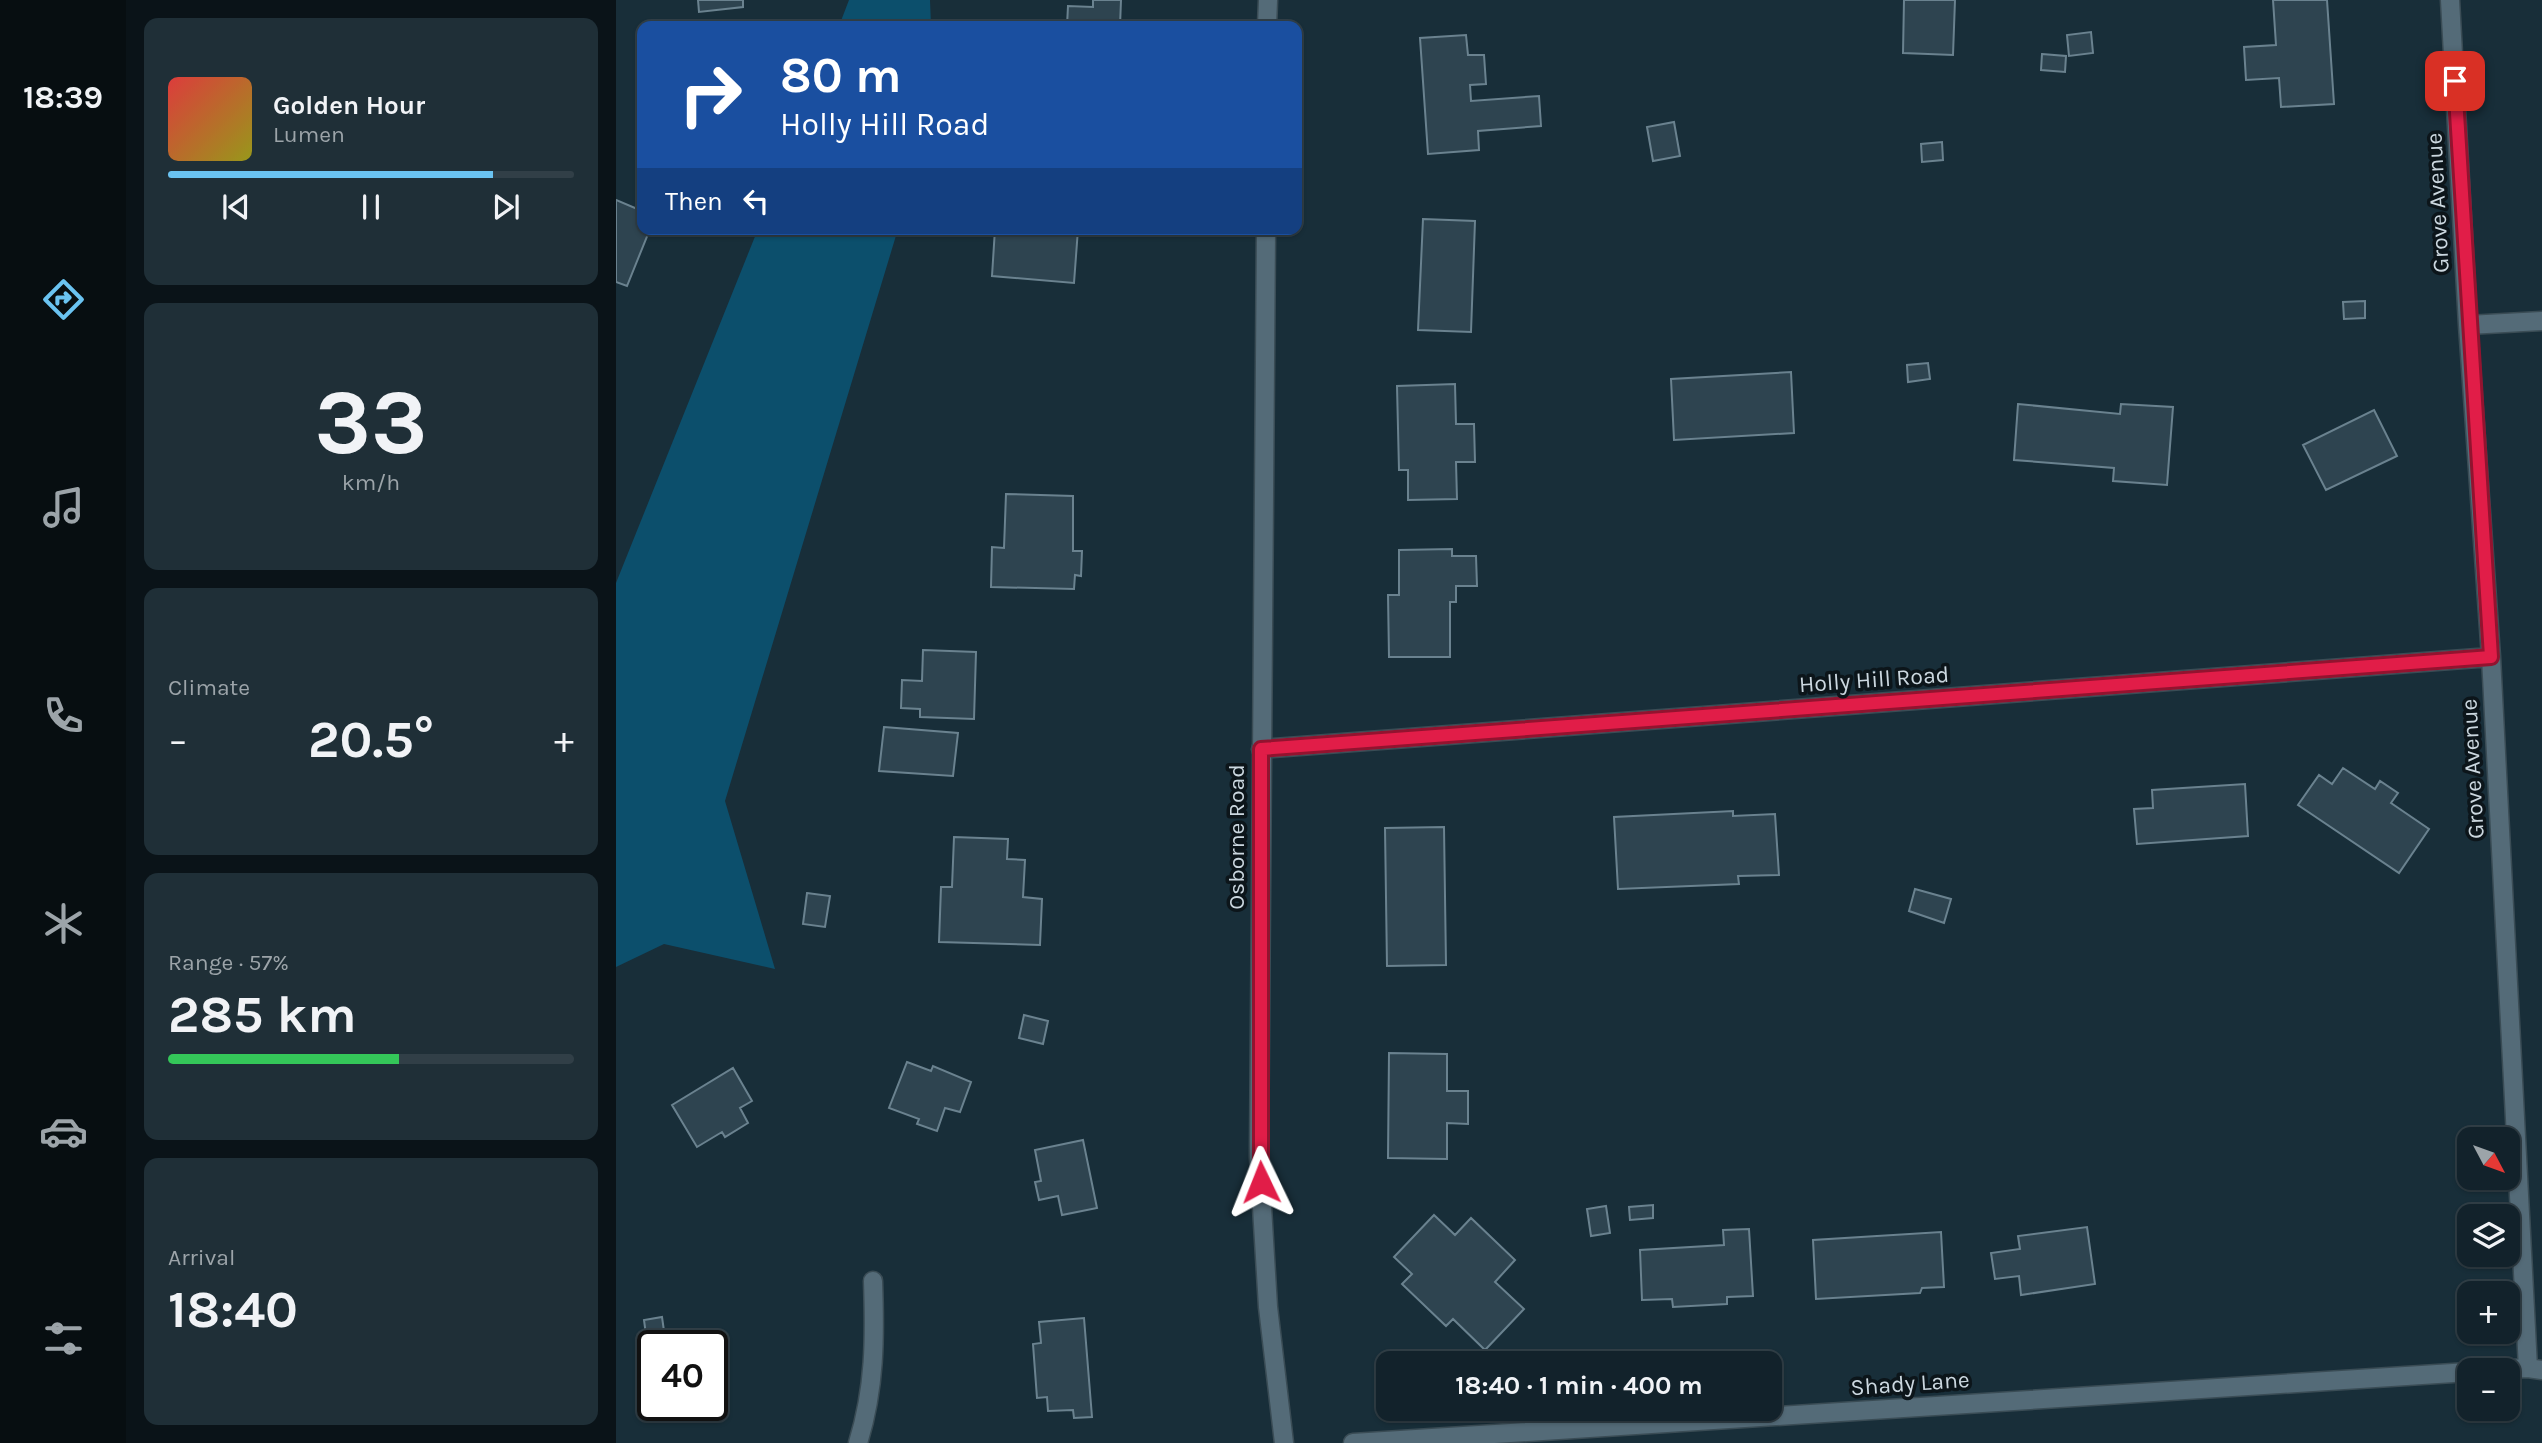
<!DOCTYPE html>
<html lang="en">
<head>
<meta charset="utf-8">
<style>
	:root { --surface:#12222b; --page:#1f2f37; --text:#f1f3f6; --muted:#9ca4a9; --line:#313f47; --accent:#6ac3f1 }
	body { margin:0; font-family:Karla,sans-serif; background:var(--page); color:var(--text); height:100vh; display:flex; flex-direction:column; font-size:26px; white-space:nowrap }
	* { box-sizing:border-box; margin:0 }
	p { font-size:23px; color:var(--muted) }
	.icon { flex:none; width:38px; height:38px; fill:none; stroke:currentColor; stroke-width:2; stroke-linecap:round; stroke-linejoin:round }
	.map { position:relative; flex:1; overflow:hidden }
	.side { display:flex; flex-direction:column; gap:18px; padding:18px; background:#0a1318; width:490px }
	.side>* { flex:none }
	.banner { position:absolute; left:21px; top:21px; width:665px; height:214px; border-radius:14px; box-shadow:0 2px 5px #0004,0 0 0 2px var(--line); background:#1a4fa0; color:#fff; overflow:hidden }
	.needle { width:46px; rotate:131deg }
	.fabs { position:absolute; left:1841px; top:1127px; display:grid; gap:14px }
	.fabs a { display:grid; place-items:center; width:63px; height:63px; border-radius:14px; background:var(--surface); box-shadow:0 2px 5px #0004,0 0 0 2px var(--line); font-size:35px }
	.speed { position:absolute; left:21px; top:1330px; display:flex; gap:14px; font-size:35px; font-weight:700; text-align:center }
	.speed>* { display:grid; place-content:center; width:91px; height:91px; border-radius:50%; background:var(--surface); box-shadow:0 2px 5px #0004,0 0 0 2px var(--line); line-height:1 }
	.speed .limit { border:4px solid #111; border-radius:10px; background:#fff; color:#111 }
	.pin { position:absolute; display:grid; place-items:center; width:60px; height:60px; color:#fff; margin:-30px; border-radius:14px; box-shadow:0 4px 10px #0006 }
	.me { position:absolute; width:77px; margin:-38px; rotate:358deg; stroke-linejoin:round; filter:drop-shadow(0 0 5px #0008) }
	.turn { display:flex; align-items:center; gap:24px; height:147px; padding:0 28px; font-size:32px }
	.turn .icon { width:91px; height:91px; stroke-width:2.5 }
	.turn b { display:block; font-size:49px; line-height:60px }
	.then { display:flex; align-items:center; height:66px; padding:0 28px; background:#0003; gap:14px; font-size:26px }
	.big { font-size:52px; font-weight:700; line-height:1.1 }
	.side .card { flex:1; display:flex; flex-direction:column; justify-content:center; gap:10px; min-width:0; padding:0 24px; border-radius:14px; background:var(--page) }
	.side .dial { align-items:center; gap:0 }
	.dial b { font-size:91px; line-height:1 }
	.song { display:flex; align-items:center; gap:21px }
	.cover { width:84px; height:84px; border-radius:10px; background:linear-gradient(135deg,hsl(0 70% 55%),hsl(60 70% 35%)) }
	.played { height:7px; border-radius:4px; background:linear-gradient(90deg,var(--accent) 80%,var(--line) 80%) }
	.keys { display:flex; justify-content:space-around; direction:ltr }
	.heat { display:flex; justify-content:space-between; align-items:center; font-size:38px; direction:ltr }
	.charge { height:10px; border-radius:5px; background:linear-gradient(90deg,#34c759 57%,var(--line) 0) }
	.trip { position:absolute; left:760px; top:1351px; width:406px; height:70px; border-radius:14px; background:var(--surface); box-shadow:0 2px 5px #0004,0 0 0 2px var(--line); font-weight:700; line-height:70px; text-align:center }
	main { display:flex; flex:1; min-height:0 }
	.dock { display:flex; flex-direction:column; width:126px; justify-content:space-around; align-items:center; background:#070e11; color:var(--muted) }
	.dock .icon { width:49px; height:49px }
	.dock .selected { color:var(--accent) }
	.dock b { font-size:32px; color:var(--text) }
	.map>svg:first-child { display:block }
	.green { fill:#0c4f6c }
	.building { fill:#2e4450; stroke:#6a828f; stroke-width:2 }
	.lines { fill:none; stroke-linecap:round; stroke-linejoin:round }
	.minor-casing { stroke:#3a4c55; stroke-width:21 }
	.tertiary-casing { stroke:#3a4c55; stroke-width:21 }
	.minor { stroke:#546b78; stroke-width:18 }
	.tertiary { stroke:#546b78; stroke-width:18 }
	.route-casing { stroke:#92132f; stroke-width:18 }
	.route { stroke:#e11d48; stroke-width:12 }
	.labels { text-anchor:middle; stroke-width:7; stroke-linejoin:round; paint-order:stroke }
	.street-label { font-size:23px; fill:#cbd7df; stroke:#0c151a }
</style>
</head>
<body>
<main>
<nav class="dock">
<b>18:39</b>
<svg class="icon selected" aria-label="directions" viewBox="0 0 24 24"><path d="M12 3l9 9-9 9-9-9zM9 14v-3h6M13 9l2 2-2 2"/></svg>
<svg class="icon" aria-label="music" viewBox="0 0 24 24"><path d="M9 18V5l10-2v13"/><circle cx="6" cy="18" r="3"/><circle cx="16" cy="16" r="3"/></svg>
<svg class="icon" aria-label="phone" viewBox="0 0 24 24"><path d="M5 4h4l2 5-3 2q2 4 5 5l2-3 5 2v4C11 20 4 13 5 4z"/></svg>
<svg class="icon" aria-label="climate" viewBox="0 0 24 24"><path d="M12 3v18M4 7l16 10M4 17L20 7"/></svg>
<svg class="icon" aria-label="car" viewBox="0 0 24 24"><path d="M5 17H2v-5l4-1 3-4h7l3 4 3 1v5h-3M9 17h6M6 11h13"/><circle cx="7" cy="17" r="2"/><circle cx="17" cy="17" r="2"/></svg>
<svg class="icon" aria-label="filters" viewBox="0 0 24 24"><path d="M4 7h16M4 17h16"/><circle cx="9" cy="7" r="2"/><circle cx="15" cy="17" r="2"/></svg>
</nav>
<section class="side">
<div class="card">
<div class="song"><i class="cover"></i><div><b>Golden Hour</b><p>Lumen</p></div></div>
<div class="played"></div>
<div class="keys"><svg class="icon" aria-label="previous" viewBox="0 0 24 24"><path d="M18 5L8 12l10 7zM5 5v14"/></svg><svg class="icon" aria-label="pause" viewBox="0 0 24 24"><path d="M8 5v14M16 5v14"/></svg><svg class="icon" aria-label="next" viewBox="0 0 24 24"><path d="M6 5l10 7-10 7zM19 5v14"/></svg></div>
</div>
<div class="card dial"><b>33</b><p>km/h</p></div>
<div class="card"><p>Climate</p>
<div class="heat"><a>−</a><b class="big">20.5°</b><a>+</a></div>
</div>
<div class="card"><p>Range · 57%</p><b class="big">285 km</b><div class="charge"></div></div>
<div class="card"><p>Arrival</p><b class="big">18:40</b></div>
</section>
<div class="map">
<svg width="1926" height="1443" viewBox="0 0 1926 1443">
	<rect width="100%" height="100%" fill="#182e39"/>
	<path class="green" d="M233 0H314L315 26H223Z
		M142 229H282L109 801 159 969 48 944 0 967V583Z"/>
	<path class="building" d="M82 0H127V7L83 12Z
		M477 0H505L504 26H451L452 6 477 7Z
		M1288 0H1339L1337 55 1287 53Z
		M1657 0H1711L1718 104 1665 107 1663 78 1630 80 1628 47 1660 45Z
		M1475 32 1477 53 1453 56 1451 35Z
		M850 35 852 55H868L870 84 854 85 855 101 923 96 925 126 862 131 863 150 812 154 804 38Z
		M1426 54 1450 56 1449 72 1425 70Z
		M1058 122 1064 156 1037 161 1031 127Z
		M1326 142 1327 160 1306 162 1305 144Z
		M0 200 26 211V229H34L11 286 0 282Z
		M807 219 859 221 855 332 802 330Z
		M379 229H462L458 283 376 276Z
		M1749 301V318L1728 319 1727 302Z
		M1312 363 1314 379 1292 382 1291 365Z
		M1175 372 1178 433 1058 440 1055 379Z
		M839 384 840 424H858L859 462H840L841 499 792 500V470H783L781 386Z
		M1402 404 1504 414 1505 404 1557 407 1551 485 1497 481 1498 468 1398 460Z
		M1758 410 1781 456 1710 490 1687 445Z
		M390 494 457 496V551H466L465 576 459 575 458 589 375 587 376 547 388 548Z
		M836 549V556H860L861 586H840V602H834V657H773L772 595H783V550Z
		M307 650 360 652 358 719 304 717V709L285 708 286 680 306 681Z
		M268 727 342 733 337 776 263 771Z
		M1727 768 1759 789 1764 781 1782 793 1775 803 1813 829 1783 873 1682 805 1703 775 1716 784Z
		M1629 784 1632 836 1521 844 1518 809 1537 808 1536 790Z
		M1117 811V816L1159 814 1163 875 1122 876 1123 884 1002 889 998 817Z
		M828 827 830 965 771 966 769 828Z
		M338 837 392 839 391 859 409 860 407 897 426 899 424 945 323 942 325 887H336Z
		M1299 889 1335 899 1328 923 1293 911Z
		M191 893 214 896 209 927 187 924Z
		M408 1015 432 1021 427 1044 403 1038Z
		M773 1053 831 1054V1091H852V1124L831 1123V1159L772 1158Z
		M291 1062 315 1071 317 1066 355 1082 344 1112 329 1108 321 1131 301 1124 303 1119 273 1108Z
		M117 1068 136 1101 124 1108 132 1123 109 1137 106 1132 81 1147 56 1105Z
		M467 1140 481 1208 446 1215 442 1196 423 1200 419 1182 425 1181 419 1150Z
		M1037 1205V1218L1014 1220 1013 1207Z
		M990 1206 994 1233 975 1236 971 1209Z
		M818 1215 839 1235 855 1218 899 1260 879 1282 908 1309 869 1350 837 1319 830 1326 786 1284 796 1274 778 1257Z
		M1471 1227 1479 1284 1405 1295 1403 1276 1379 1279 1375 1253 1404 1249 1402 1236Z
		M1133 1229 1137 1296 1111 1297V1304L1057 1307 1056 1299 1026 1300 1024 1250 1108 1245 1107 1230Z
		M1325 1232 1328 1287 1306 1288 1304 1293 1200 1299 1197 1240Z
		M46 1317 50 1345 100 1339 105 1385 96 1386V1346H37L36 1380 28 1320Z
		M468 1318 476 1417 458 1418 457 1410 432 1411 431 1397 421 1398 417 1344 425 1343 423 1322Z"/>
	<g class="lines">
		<g class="minor-casing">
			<path id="minor" d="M1834 0 1852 325 1875 657 1912 1368
				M1852 325 1926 321
				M645 749 1875 657
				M1876 1370 1912 1368 1926 1370
				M242 1443C259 1388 259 1338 257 1281
				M737 1443 1853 1372"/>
		</g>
		<g class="tertiary-casing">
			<path id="tertiary" d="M651 26 652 0
				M650 229 643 1157 652 1307 668 1443"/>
		</g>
		<use href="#minor" class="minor"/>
		<use href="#tertiary" class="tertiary"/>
	</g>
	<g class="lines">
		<g class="route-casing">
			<path id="route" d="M645 1182V749L1875 657 1839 81"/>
		</g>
		<use href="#route" class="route"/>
	</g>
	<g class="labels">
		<g class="street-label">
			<text transform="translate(1821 203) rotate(-93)" y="8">Grove Avenue</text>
			<text transform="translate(1258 679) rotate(-4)" y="8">Holly Hill Road</text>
			<text transform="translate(1856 769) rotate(-93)" y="8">Grove Avenue</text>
			<text transform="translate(620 837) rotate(-90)" y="8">Osborne Road</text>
			<text transform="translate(1294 1383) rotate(-4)" y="8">Shady Lane</text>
		</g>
	</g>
</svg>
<div class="fabs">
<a><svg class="needle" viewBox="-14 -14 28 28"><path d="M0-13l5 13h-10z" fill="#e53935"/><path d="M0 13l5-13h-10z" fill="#9ca4a9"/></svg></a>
<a><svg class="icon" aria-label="layers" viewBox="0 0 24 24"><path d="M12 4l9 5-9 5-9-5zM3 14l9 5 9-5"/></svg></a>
<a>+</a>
<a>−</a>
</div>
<div class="speed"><div class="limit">40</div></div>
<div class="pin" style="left:1839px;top:81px;background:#d93025"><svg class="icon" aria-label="arrive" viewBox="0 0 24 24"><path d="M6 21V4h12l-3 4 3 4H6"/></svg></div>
<svg class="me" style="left:645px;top:1182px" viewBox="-20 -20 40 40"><path d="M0-17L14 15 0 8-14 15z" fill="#e11d48" stroke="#fff" stroke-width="4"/></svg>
<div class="trip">18:40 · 1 min · 400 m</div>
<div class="banner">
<div class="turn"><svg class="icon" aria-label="right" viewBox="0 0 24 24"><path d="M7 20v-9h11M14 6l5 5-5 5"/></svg><div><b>80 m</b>Holly Hill Road</div></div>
<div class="then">Then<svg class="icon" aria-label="left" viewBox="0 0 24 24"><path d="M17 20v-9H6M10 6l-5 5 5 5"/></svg></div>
</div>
</div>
</main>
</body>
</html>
